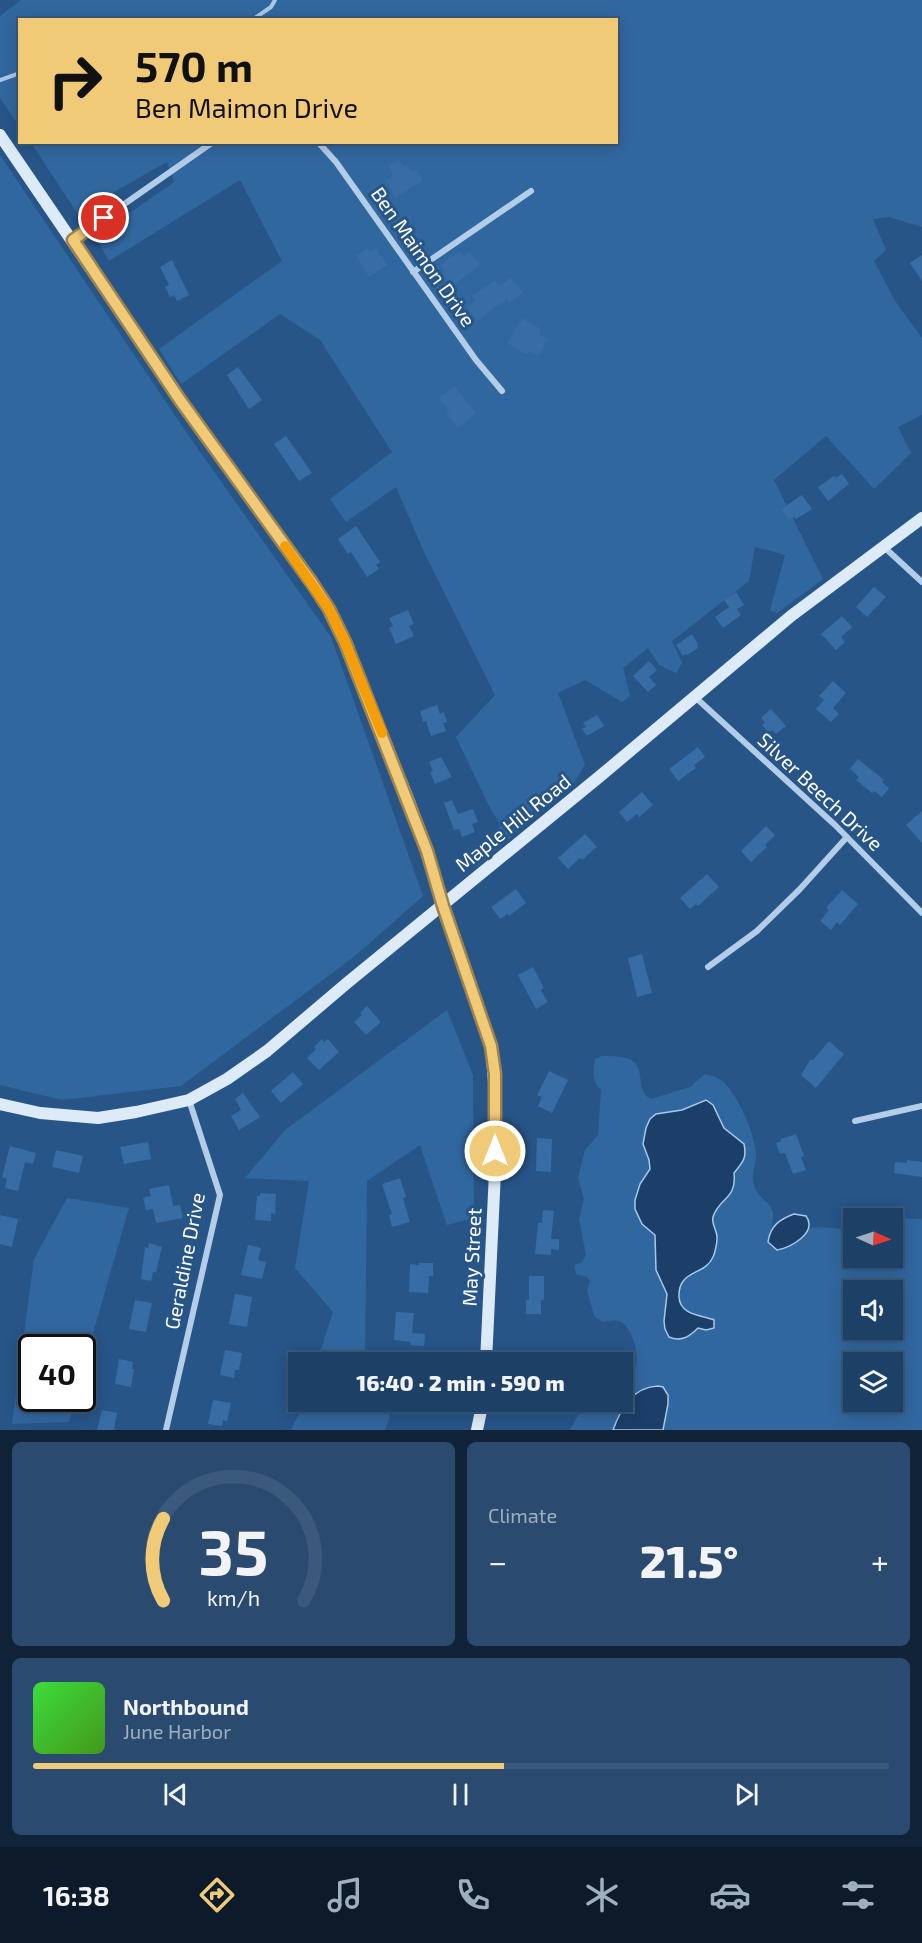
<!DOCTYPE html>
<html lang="en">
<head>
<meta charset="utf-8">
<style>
	:root { --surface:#1d4066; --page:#2a4b6f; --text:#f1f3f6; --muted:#a0afbf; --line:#3b597a; --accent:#f1ca78 }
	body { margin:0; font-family:"Exo 2",sans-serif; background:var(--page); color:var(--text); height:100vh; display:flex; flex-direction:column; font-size:22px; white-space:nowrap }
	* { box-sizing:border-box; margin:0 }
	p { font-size:20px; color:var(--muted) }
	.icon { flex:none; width:33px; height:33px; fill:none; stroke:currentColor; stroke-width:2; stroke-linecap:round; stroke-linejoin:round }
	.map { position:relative; height:1430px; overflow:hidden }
	.panel { display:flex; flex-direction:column; gap:12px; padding:12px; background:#102338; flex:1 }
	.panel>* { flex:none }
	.guide { position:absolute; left:18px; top:18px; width:600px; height:126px; border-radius:0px; box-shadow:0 3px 15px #0003,0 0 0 2px var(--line); background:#f1ca78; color:#111; overflow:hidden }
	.needle { width:39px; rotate:93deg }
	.buttons { position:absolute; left:843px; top:1208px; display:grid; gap:12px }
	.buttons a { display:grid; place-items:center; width:60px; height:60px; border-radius:0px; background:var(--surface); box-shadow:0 3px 15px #0003,0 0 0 2px var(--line); font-size:30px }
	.speed { position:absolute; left:18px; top:1334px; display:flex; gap:12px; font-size:30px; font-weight:700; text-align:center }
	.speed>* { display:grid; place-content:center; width:78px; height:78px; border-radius:50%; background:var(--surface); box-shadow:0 3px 15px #0003,0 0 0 2px var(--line); line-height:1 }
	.speed .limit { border:3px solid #111; border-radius:9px; background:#fff; color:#111 }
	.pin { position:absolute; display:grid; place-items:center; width:51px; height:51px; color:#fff; margin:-26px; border:3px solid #fff; border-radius:50%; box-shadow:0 2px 6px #0007 }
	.me { position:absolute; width:66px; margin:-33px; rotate:0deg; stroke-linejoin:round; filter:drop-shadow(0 0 4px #0008) }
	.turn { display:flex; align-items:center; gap:21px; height:126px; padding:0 18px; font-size:27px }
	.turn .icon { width:78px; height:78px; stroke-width:2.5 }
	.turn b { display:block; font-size:42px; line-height:51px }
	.big { font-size:45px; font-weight:800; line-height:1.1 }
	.panel .widget { flex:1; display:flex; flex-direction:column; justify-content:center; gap:9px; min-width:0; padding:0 21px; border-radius:9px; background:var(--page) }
	.panel .dial { align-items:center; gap:0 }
	.dial svg { height:156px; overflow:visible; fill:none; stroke:var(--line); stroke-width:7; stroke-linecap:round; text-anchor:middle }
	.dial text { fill:var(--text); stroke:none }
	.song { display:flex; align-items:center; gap:18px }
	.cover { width:72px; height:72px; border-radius:9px; background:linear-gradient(135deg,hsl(120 70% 55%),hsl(100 70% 35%)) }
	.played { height:6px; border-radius:3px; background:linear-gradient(90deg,var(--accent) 55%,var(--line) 55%) }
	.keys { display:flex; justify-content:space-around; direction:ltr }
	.heat { display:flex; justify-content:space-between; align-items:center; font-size:33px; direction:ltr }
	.panel .tiles { flex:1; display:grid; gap:12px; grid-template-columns:1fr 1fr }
	.widget:last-child { grid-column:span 2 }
	.trip { position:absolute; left:288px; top:1352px; width:345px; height:60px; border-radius:0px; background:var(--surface); box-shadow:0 3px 15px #0003,0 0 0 2px var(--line); font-weight:800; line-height:60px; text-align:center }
	.menu { display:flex; height:96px; justify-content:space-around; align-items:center; background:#0c1a29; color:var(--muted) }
	.menu .icon { width:42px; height:42px }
	.menu .on { color:var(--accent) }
	.menu b { font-size:27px; color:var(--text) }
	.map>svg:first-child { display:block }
	.green { fill:#31679f; fill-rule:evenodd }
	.water { fill:#1b3f68; stroke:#a7c8e9; stroke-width:1.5 }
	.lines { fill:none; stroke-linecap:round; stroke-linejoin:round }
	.stream { stroke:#a7c8e9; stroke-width:4 }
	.building { fill:#376ca4 }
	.street { stroke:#b3cde9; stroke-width:6 }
	.secondary { stroke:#ddeaf7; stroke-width:12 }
	.route-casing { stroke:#9d834e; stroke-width:15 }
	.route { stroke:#f1ca78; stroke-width:10 }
	.slow { stroke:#f59e0b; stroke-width:10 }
	.labels { text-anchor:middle; stroke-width:6; stroke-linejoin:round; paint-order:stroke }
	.street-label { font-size:20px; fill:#fff; stroke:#275588 }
</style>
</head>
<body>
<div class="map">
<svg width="922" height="1430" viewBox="0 0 922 1430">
	<rect width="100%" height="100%" fill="#275588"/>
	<path class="green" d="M21 0H922V227L889 217 873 219 886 250 874 261 895 301 922 338V415L898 427 911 453 874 489 826 436 774 480 823 579 777 613 770 610 785 555 755 547 749 581 672 641 682 663 676 673 659 665 648 648 623 668 630 696 622 702 585 680 558 693 585 765 571 787 476 867 460 858 501 826 489 806 456 737 495 695 424 552 396 487 346 522 330 499 392 452 320 340 280 314 181 384 159 349 282 261 240 180 109 261 95 237 174 182 167 162 77 213 31 143 616 142V20H20L19 126 0 98V16Z
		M0 155 186 432 331 637 423 896 355 956 181 1086 62 1100 0 1085Z
		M447 1010 473 1075 474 1218 447 1225 420 1145 367 1181 365 1362H317L333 1312 295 1268 309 1181 245 1178 285 1130Z
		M602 1056C610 1056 618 1056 626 1058 649 1064 633 1091 651 1099L690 1087 705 1074C711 1076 718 1077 722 1081 739 1096 755 1134 756 1156 756 1164 752 1171 753 1179 755 1198 767 1198 772 1210 776 1219 769 1232 768 1242L793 1244 803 1236 810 1228C825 1225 838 1231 853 1228L854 1257H892L893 1218 922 1219V1430H570L578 1415 589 1408 592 1401H622L623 1369H630L636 1365C639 1352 632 1325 618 1321 613 1319 607 1321 603 1322L594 1316 587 1290 590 1281 587 1277 576 1274 574 1265 582 1262 586 1255 579 1219 584 1198 578 1178 585 1150 598 1135 601 1090C592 1081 593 1071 595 1059ZM854 1290H892V1329H854ZM854 1362H892V1401H854Z
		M67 1198 129 1208 83 1368 82 1347H32V1398H75L69 1422 12 1424 34 1259Z
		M305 1401H373L390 1416 385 1430H291Z"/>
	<path class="water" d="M706 1100 713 1105 724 1128 744 1144C747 1158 743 1162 734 1173 737 1200 719 1197 713 1217 711 1225 718 1231 717 1239 717 1243 715 1253 713 1257 705 1276 678 1269 679 1297 680 1315 701 1315 714 1320V1328L706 1330 698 1328C689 1337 681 1342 669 1337L665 1329 664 1321 667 1294 656 1270 655 1235 642 1224 635 1209V1200L640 1184 650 1169 649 1160 643 1144 646 1128 650 1119 656 1114 682 1110Z
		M794 1214 806 1216C818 1232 791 1248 777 1250L768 1242C770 1226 780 1219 794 1214Z
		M658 1386 663 1387 668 1395V1404L663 1430H613C621 1408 633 1387 658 1386Z"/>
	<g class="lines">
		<path class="stream" d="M252 20 271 7 275 0
			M0 80 20 73"/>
	</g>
	<path class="building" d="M399 159 404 167 407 165 412 171 416 169 423 180 395 198 386 180 393 175 388 166Z
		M368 248 370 252 376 248 387 265 369 277 356 255Z
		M460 251 464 256 470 251 480 265 452 287 443 274 445 272 440 265Z
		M922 255V281L910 263Z
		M172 260 189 295 177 301 174 295 170 297 165 287 169 285 160 267Z
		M511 277 523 293 509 303 506 299 477 321 467 307 476 301 472 296 495 280 499 286Z
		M522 318 541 329 539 334 548 339 538 356 529 351 527 355 507 343Z
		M238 367 262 400 249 409 227 375Z
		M455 386 476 414 457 428 447 413 449 412 439 398Z
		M286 436 312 473 299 481 274 444Z
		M842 474 849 484 828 501 818 487 834 476 836 478Z
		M802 495 812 509 796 519 794 517 789 520 781 509Z
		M356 526 380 562 376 565 379 569 367 577 351 552 348 554 338 539Z
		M874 587 886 597 867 617 856 607Z
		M736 592 744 605 737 609 741 615 723 628 715 617 729 607 724 600Z
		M408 610 414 624 409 626 414 636 396 644 389 628 393 626 389 618Z
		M842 616 852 627 841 637 845 642 836 650 821 634Z
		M692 634 698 644 697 645 698 648 687 655 686 654 683 656 676 645Z
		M649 661 657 670 649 677 656 685 648 692 633 676Z
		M833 681 846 693 833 708 839 714 831 722 816 709 824 700 819 696Z
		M437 705 440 714 444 712 447 722 443 723 446 731 431 736 426 721 423 722 420 711Z
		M771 709 786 726 776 734 772 730 769 733 762 725 765 722 761 718Z
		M597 715 604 726 587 736 582 729 586 727 583 723Z
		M698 747 705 757 694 765 696 768 678 781 669 769Z
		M441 757 452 777 435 784 430 772 433 771 429 762Z
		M858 759 884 780 882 782 889 788 882 797 874 791 872 793 856 780 859 777 850 769Z
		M642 792 653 805 639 817 637 814 627 822 619 812Z
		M452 800 458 814 473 809 478 822 472 824 475 832 462 837 459 829 454 830 444 803Z
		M922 811V843L906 825Z
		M766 826 775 835 765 845 767 847 751 862 741 851Z
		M585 834 597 847 582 860 580 858 568 869 558 858Z
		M707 874 719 887 698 906 696 904 690 909 680 898Z
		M516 889 526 903 509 916 508 914 500 919 491 907Z
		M842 890 858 904 840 925 837 922 831 930 820 921 829 910 826 908Z
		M642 954 652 993 637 997 628 958Z
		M533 967 544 988 541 990 548 1002 536 1009 518 975Z
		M367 1006 381 1022 366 1035 354 1022 362 1015 360 1013Z
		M322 1039 324 1042 328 1039 339 1052 319 1070 307 1058 316 1049 314 1047Z
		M829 1041 844 1054 816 1088 801 1075 810 1060H813Z
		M549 1071 568 1080 552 1113 538 1106 542 1097 537 1095Z
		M293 1072 303 1084 281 1103 271 1091Z
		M243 1093 260 1117 239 1130 231 1116 241 1110 235 1099Z
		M796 1134 804 1156 801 1157 806 1170 793 1174 785 1153 780 1154 776 1143 781 1141V1139Z
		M537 1138 552 1139 551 1172 536 1171Z
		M148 1142 151 1159 124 1164 120 1147Z
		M10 1146 36 1153 33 1164 25 1162 18 1191 5 1188 7 1179 2 1177Z
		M56 1150 83 1156 79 1173 52 1167Z
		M907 1160 922 1162V1177L894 1173 895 1162 907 1163Z
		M400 1178 406 1197 403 1198 410 1222 392 1227 389 1215 392 1214 382 1184Z
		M169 1185 173 1206 180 1205 183 1218 156 1223 153 1209 146 1210 143 1198 151 1196 149 1189Z
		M260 1193 276 1194 275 1214 271 1213V1221L255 1220 257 1196H260Z
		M543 1210 554 1211 551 1239H559V1250L551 1249V1255L535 1254 538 1223H542Z
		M0 1215 18 1219 12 1247 0 1244Z
		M149 1243 162 1247 156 1272H153L151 1281 141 1279 145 1247 148 1248Z
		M248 1245 261 1248 258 1260 266 1262 262 1279 241 1275Z
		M419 1263H433V1276H429L428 1293 409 1292 410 1264 419 1265Z
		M529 1276H544V1300H541V1314H526V1300H529Z
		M235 1294 252 1297 247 1327 229 1324Z
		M135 1300 152 1303 146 1332 129 1329Z
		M396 1312 414 1313 412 1333 425 1334 424 1346 410 1345 411 1342 394 1340Z
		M225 1350 242 1353 239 1370H235L234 1378 220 1375Z
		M119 1359 133 1362 132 1369H134L131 1387 115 1384Z
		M213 1400 231 1403 227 1421 223 1420 222 1426 208 1424Z
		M102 1410 117 1413 114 1430H97Z"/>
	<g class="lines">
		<path class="street" d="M318 142 336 162 476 360 502 391
			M73 240 213 142
			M413 272 531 191
			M884 547 922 582
			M695 697 835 825 922 913
			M708 967 757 931 800 889 847 837
			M855 1121 922 1106
			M166 1430 220 1195 189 1100"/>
		<path class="secondary" d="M0 135 180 400 312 583 329 609 345 642 409 801 427 851 443 906 491 1046 496 1106 495 1172 486 1362
			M0 1104 40 1113 98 1118 136 1112 189 1100 227 1079 267 1051 347 983 599 777 791 616 922 518
			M477 1430 483 1401"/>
	</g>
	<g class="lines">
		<g class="route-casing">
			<path id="route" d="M104 218 73 240 180 400 312 583 329 609 345 642 427 851 443 906 491 1046 495 1074V1151"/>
		</g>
		<use href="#route" class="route"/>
		<path class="slow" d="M285 546 329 609 345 642 382 733"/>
	</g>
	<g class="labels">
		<g class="street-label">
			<text transform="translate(423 257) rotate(55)" y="7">Ben Maimon Drive</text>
			<text transform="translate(820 792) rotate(43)" y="7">Silver Beech Drive</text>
			<text transform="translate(513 823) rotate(-39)" y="7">Maple Hill Road</text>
			<text transform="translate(472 1257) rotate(-87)" y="7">May Street</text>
			<text transform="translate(185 1261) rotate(-79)" y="7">Geraldine Drive</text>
		</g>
	</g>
</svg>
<div class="buttons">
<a><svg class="needle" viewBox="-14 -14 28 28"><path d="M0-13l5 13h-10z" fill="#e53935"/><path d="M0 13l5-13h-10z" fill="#a0afbf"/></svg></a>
<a><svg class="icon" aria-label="sound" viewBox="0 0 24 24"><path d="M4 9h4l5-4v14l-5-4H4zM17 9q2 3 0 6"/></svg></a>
<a><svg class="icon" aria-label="layers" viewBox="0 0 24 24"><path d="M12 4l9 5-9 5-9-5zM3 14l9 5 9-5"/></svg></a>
</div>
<div class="speed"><div class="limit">40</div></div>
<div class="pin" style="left:104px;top:218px;background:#d93025"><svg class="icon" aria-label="arrive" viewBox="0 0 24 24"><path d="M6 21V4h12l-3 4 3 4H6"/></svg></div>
<svg class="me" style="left:495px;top:1151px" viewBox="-20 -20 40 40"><circle r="17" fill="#f1ca78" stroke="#fff" stroke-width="3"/><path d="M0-11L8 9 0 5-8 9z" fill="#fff"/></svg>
<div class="trip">16:40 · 2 min · 590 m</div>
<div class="guide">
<div class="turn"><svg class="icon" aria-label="right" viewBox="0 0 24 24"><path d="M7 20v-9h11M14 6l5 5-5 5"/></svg><div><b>570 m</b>Ben Maimon Drive</div></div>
</div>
</div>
<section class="panel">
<div class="tiles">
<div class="widget dial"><svg viewBox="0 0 100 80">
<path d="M14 69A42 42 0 1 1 86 69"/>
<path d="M14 69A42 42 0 0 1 14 27" stroke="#f1ca78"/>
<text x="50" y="56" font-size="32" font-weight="700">35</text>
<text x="50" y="72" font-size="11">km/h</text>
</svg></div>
<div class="widget"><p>Climate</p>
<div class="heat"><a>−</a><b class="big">21.5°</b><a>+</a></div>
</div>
<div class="widget">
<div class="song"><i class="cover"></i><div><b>Northbound</b><p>June Harbor</p></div></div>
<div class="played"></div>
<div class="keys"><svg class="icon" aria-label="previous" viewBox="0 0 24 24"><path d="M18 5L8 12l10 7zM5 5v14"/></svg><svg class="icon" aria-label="pause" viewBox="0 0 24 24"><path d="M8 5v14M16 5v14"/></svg><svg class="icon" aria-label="next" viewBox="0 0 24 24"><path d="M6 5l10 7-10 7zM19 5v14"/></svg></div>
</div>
</div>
</section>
<nav class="menu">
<b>16:38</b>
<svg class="icon on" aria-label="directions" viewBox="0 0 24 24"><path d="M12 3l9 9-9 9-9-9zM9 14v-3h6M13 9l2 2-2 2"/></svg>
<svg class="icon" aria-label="music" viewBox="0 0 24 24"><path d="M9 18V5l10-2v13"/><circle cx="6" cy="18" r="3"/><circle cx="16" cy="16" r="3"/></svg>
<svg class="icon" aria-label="phone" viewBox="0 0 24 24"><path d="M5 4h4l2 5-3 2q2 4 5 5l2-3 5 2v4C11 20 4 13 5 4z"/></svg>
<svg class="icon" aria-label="climate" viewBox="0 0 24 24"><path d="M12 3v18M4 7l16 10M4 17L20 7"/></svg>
<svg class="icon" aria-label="car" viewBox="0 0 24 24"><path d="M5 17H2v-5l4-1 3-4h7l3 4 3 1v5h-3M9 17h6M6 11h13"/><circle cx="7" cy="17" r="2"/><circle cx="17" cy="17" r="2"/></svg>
<svg class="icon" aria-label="filters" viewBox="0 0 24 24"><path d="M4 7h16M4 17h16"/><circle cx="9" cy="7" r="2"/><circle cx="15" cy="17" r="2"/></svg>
</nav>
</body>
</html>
